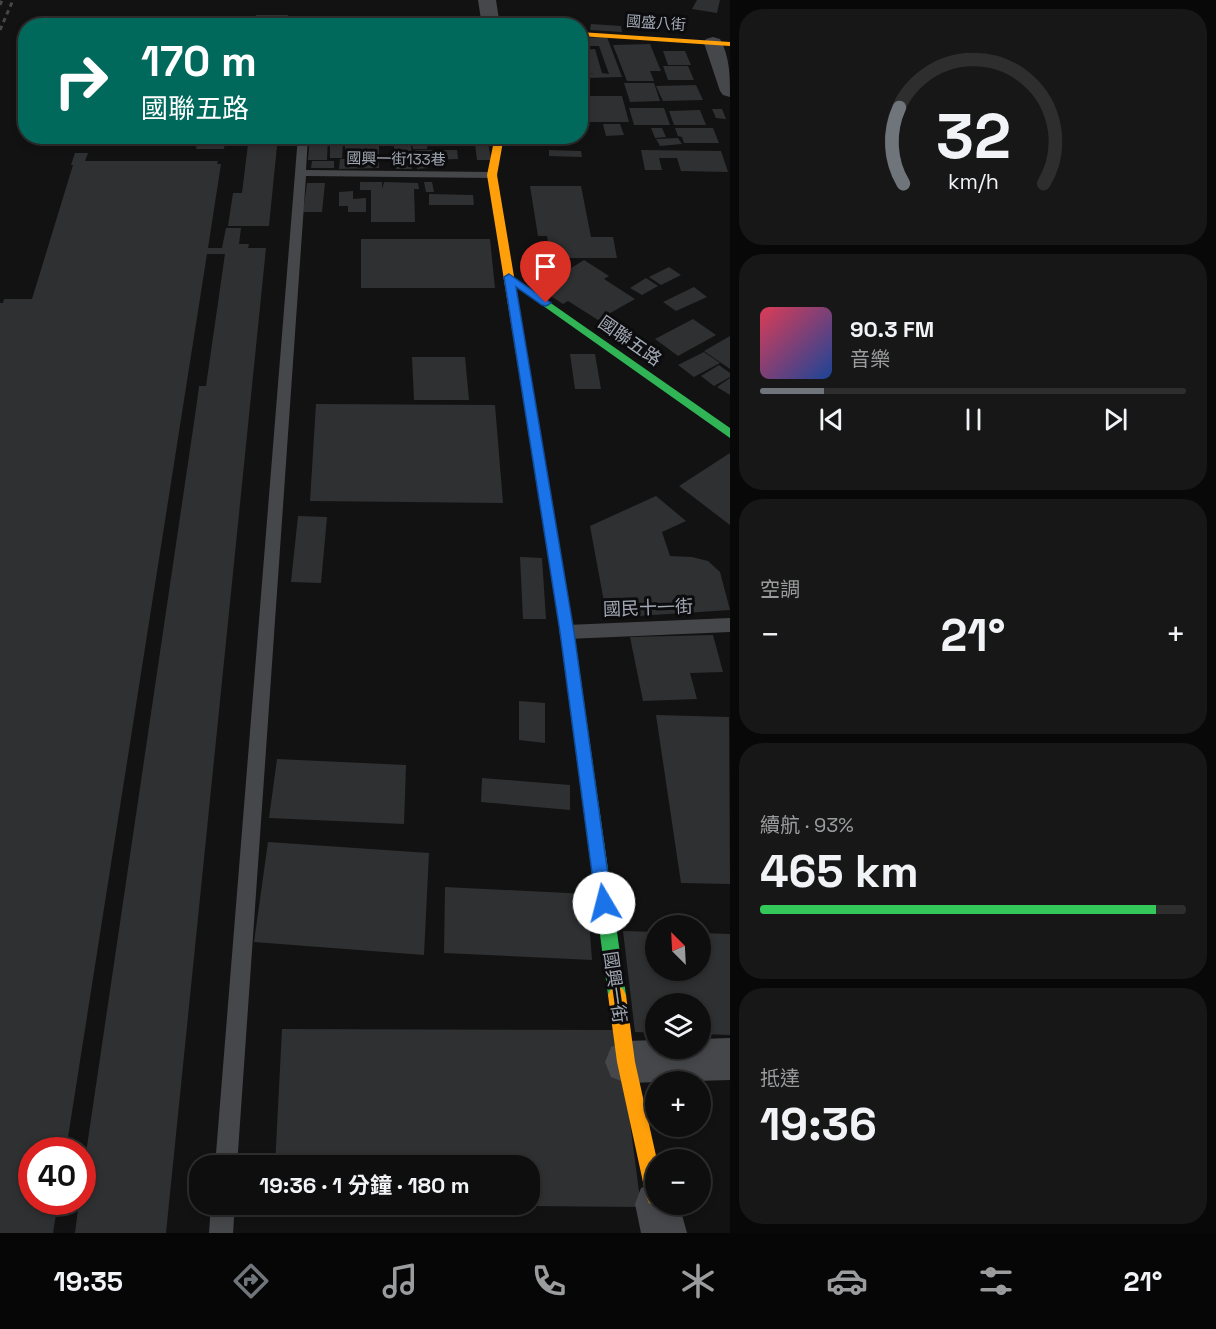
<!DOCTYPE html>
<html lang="zh-TW">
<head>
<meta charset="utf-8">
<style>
	:root { --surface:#0e0e0e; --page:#171717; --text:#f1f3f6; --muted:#9b9c9e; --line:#2e2e2e; --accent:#70747b }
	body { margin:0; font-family:"Space Grotesk","Noto Sans TC",sans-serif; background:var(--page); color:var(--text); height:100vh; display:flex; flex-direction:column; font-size:22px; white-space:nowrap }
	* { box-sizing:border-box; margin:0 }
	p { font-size:20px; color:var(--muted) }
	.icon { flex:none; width:33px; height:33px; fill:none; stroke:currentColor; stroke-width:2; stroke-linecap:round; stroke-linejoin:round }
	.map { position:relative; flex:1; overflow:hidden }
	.side { display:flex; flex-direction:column; gap:9px; padding:9px; background:#080808; width:486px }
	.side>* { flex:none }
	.banner { position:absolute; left:18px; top:18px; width:570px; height:126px; border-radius:24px; box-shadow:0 3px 9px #0003,0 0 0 2px var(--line); background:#00695c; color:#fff; overflow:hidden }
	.needle { width:39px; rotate:336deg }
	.tools { position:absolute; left:645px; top:915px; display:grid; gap:12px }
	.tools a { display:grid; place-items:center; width:66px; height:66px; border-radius:50%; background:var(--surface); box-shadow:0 3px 9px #0003,0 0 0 2px var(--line); font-size:30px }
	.speed { position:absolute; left:18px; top:1137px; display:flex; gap:12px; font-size:30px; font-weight:700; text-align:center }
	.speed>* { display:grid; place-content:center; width:78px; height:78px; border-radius:50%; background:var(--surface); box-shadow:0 3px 9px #0003,0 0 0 2px var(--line); line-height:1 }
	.speed .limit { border:9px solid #d22; background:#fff; color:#111 }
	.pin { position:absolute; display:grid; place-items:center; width:51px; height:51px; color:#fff; margin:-62px -26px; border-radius:50% 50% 50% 0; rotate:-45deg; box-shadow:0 0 6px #0007 }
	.pin .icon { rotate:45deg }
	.me { position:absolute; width:66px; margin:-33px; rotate:352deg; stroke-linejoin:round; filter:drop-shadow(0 0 4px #0008) }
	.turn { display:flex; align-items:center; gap:21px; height:126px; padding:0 24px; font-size:27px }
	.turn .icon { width:78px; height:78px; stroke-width:2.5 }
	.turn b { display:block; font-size:42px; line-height:51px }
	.big { font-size:45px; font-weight:700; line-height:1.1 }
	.side .tile { flex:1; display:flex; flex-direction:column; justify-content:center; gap:9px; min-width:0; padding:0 21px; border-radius:24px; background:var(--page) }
	.side .dial { align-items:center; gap:0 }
	.dial svg { height:156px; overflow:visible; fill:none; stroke:var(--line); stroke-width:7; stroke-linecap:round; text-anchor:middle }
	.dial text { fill:var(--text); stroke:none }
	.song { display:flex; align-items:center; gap:18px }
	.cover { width:72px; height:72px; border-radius:9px; background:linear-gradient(135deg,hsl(350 70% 55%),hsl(220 70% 35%)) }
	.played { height:6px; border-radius:3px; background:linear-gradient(90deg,var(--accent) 15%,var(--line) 15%) }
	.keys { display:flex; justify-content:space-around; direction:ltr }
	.heat { display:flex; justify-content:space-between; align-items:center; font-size:33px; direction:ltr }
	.charge { height:9px; border-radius:4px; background:linear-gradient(90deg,#34c759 93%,var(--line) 0) }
	.trip { position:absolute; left:189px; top:1155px; width:351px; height:60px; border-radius:24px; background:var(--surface); box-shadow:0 3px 9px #0003,0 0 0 2px var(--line); font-weight:700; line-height:60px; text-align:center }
	.menu { display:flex; height:96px; justify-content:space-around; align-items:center; background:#060606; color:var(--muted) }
	.menu .icon { width:42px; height:42px }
	.menu .active { color:var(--accent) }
	.menu b { font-size:27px; color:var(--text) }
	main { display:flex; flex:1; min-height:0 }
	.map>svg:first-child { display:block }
	.building { fill:#2f3032 }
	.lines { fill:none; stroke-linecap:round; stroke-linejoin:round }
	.lane { fill:#46474b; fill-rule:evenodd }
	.street { fill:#46474b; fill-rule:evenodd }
	.fast { fill:#30b455; fill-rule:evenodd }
	.slow { fill:#ff9f0a; fill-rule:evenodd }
	.rail { stroke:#46474a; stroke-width:3; stroke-dasharray:4.5 4; stroke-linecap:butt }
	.route { fill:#1a73e8; stroke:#114b97; stroke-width:1.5 }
	.labels { text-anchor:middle; stroke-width:6; stroke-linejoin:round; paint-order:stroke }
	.far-street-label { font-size:15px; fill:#a2a9b4; stroke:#0c0c0e }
	.street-label { font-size:18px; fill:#a2a9b4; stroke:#0c0c0e }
</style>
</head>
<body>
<main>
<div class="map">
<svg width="730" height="1233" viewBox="0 0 730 1233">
	<rect width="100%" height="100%" fill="#121212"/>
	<path class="building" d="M697 0H720L717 13 692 9Z
		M256 15H288V17H291V26H255Z
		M311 17H329L325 26H310Z
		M591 24 621 26 622 32 590 30Z
		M607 37 622 77 585 78 584 74 595 73H580V66H584L583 59H580V50L595 49 602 73 609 74 599 46H580V38Z
		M650 44 661 71H650L654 81H627L613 45Z
		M663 51H685L691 65H668Z
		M663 66H688L694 80H668Z
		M624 83H654L660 101 630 102Z
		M696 85 703 100 663 101 656 86Z
		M580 96H622L629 122H580Z
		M629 108H664L670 125H634Z
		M712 109H722L726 119 716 118Z
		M700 110 706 125H674L669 111Z
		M603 124H620L624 135 606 136Z
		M651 128H662L666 137 655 138Z
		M675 128H713L719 143H684L682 137 678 136Z
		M198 136H226L224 149H196Z
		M249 136H278L269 226H228L233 193H242Z
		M310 136H328L327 160H308Z
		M347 136H374V143H347Z
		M379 136H405V143H379Z
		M474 136H487L491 160H477Z
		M678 138 682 144 660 146 656 139Z
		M412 142H427V149H413Z
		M330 144H343L342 158H330Z
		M345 144H379V158H345Z
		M394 146H411L412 157H395Z
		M415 150H457L458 159 427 160 428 168 417 169Z
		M549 150 581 151 582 157 549 156Z
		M641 150 721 151 728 172 681 171 677 158H659L662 170H645Z
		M75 153H88L85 161H218L217 164H221L208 248H222L226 228H241L239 244H249L248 248H266L166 1233H75L79 1202H82V1180L197 402 199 386H206L225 254H207L66 1150H32V1202H58L53 1233H0V303H3L4 299H32L73 165H71Z
		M340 159H379V168L339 169Z
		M396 159H411L412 169H396Z
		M312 161H334V168H311Z
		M360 182H382V189L384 182 418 183 419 189H414L415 222H371V190H360Z
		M424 182H432L434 192H426Z
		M307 183H325L322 212H303Z
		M530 186H581L591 237H613L617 258H550L547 236H538Z
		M353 191V199L366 198V212H348V206H339V192Z
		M429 194 473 195 474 205H429Z
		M361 239H490L495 288H361Z
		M584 260 609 276 604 279 635 299 598 320 568 301 563 304 531 283 545 276 552 280Z
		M669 267 681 275 661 285 649 277Z
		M646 278 658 286 642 295 630 288Z
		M694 287 707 297 676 311 663 302Z
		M693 319 716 335 678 356 655 339Z
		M730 336V369L704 351Z
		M704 352 720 363 694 377 678 365Z
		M570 354H595L601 389H575Z
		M412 357H465L469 400H414Z
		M719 365 730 373V377L714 386 701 376Z
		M730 378V395L717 387Z
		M316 404 495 405 503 503 310 501Z
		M730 453V525L679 486Z
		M656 496 686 521 662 532 670 556 692 557 708 561 720 572 730 610 607 618 590 526Z
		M298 516 327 517 321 583 291 582Z
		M520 557 542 558 546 619H523Z
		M713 635 723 672 690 673 697 699 643 701 630 637Z
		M519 701 545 703V743L519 740Z
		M656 715 729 717 730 884 681 883Z
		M277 759 406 765 404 824 269 818Z
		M482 778 570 785V810L481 802Z
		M268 842 429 853 424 955 254 942Z
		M445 887 587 894 592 960 444 953Z
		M623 931 656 932V970H700V933L730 934V1035L700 1034V1004H656V1033L635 1032Z
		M282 1029 618 1030 641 1207 530 1206V1166H275Z"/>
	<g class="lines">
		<path class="lane" d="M298 136H308L306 170 492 172 498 175 492 178 306 176 237 1166H215Z
			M730 618V632L567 639 561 637 559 632 561 627 567 625Z
			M211 1204H235L233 1233H209Z"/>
		<path class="street" d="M478 0H496L500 26H482Z
			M713 37 720 39C730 57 730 77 730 97L723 95 720 91 704 43 706 39Z
			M730 1038V1080L626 1083 611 1077 605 1062 611 1047 626 1041 656 1040V1048H700V1039Z
			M656 1182V1204H679L687 1233H641L635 1204 641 1188Z"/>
		<path class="fast" d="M509 274 730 428V438L505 279 504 277Z
			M552 534 558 539 574 632 626 995 623 1001 617 1004 611 1001 608 995 560 632 546 539Z"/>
		<path class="slow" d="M580 32 730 42V46L580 36Z
			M495 136H504L497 175 558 539 552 544 546 539 487 175Z
			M617 986 623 989 626 995 635 1062 657 1160 656 1204H658L656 1206 649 1203 646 1196 617 1062 608 995 611 989Z"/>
		<path class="rail" d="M0 5 2 0
			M0 30 13 0"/>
	</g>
	<path class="route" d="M509 274 551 303 546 306 542 305 516 287 574 632 612 903 610 909 604 911 598 909 596 903 560 632 504 277Z"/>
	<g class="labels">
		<g class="far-street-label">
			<text transform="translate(656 23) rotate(4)" y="5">國盛八街</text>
			<text transform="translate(396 159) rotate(1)" y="5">國興一街133巷</text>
		</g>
		<g class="street-label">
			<text transform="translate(630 341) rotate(35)" y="6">國聯五路</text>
			<text transform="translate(648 608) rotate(-2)" y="6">國民十一街</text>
			<text transform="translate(615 987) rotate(82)" y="6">國興一街</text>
		</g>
	</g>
</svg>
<div class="tools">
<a><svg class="needle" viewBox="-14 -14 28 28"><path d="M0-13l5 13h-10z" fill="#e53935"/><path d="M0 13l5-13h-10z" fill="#9b9c9e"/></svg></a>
<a><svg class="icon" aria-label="layers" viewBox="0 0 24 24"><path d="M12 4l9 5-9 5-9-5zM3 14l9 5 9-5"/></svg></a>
<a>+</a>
<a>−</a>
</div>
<div class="speed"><div class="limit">40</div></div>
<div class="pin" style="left:546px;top:303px;background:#d93025"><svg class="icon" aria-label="arrive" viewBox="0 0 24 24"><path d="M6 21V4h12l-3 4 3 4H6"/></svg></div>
<svg class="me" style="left:604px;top:903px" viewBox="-20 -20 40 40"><circle r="19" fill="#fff"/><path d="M0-13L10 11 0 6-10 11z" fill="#1a73e8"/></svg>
<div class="trip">19:36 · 1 分鐘 · 180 m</div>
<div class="banner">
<div class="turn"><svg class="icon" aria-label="right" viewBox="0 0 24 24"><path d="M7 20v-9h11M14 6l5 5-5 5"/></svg><div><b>170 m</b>國聯五路</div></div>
</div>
</div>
<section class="side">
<div class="tile dial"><svg viewBox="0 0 100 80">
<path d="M14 69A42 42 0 1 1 86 69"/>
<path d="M14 69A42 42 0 0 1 12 30" stroke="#70747b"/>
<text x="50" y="56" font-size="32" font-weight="700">32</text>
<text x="50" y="72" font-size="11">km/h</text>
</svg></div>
<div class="tile">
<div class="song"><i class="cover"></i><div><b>90.3 FM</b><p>音樂</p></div></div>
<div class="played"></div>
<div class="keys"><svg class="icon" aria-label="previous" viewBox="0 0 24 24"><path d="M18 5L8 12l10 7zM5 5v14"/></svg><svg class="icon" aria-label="pause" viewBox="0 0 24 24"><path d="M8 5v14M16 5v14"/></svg><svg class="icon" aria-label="next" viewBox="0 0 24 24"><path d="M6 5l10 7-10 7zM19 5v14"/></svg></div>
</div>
<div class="tile"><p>空調</p>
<div class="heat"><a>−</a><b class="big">21°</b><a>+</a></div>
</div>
<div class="tile"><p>續航 · 93%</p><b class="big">465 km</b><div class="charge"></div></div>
<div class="tile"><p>抵達</p><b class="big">19:36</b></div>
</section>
</main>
<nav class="menu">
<b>19:35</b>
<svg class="icon active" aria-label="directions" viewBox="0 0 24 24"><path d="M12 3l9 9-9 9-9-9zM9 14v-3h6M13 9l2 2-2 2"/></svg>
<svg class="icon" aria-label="music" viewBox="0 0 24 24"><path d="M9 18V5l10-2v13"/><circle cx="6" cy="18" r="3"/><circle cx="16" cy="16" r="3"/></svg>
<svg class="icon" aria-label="phone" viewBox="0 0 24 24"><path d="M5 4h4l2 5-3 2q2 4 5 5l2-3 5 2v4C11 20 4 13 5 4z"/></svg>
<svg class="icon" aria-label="climate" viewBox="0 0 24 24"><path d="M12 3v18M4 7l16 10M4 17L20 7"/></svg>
<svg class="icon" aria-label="car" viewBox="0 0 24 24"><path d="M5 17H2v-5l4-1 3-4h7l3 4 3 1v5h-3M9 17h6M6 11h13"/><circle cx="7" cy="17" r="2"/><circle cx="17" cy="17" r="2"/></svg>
<svg class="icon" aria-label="filters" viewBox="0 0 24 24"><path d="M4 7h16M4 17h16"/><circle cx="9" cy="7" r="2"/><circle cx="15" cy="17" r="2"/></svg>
<b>21°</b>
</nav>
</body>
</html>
